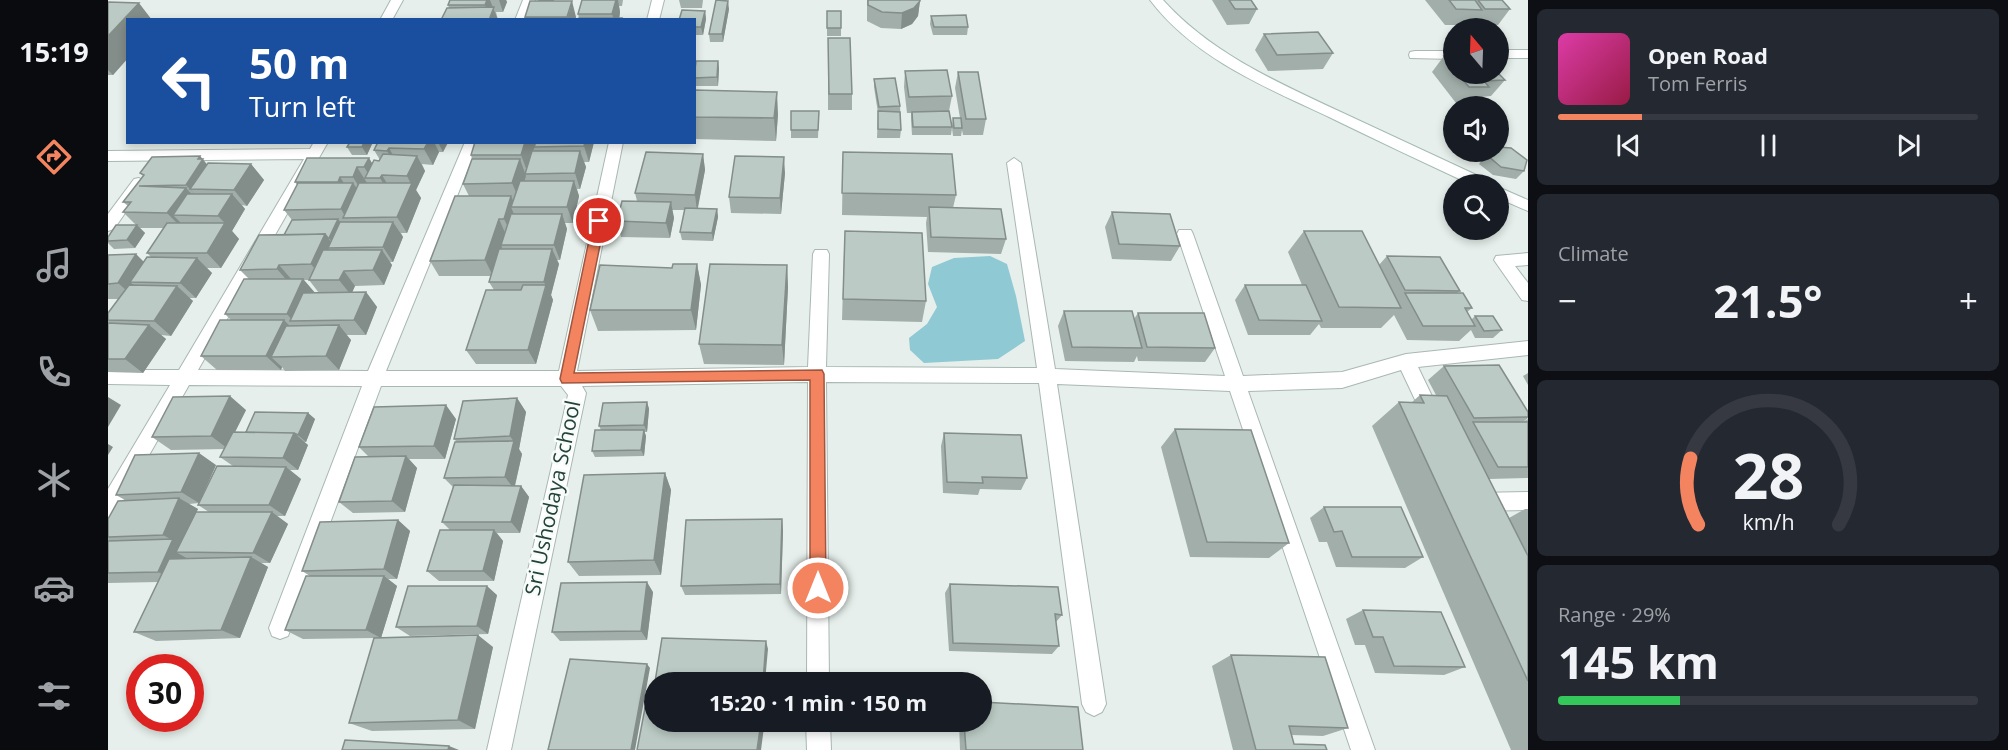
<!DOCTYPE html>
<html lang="en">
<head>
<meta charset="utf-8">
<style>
	:root { --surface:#171b24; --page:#242831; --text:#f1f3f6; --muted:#9ea1a6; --line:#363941; --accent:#f4845f }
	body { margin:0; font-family:"Open Sans",sans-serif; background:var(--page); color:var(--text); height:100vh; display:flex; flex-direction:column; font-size:22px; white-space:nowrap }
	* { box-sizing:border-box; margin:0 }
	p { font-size:20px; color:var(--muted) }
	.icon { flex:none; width:33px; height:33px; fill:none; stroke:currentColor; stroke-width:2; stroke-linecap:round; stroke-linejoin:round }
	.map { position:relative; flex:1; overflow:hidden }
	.side { display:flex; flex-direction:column; gap:9px; padding:9px; background:#0d0f14; width:480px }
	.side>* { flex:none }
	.banner { position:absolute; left:18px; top:18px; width:570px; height:126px; border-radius:0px; box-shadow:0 3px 9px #0003; background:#1a4fa0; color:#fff; overflow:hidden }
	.needle { width:39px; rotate:341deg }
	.fabs { position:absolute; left:1335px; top:18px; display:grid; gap:12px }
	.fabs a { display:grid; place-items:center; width:66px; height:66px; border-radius:50%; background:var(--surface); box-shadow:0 3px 9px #0003; font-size:30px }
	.speed { position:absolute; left:18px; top:654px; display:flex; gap:12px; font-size:30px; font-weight:700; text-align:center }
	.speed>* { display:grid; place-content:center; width:78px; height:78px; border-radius:50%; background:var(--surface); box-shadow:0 3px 9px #0003; line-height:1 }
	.speed .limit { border:9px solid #d22; background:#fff; color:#111 }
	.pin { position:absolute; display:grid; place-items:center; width:51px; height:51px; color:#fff; margin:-26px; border:3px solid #fff; border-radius:50%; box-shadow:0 2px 6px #0007 }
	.me { position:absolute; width:66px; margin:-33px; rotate:0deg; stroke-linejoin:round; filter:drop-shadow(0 0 4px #0008) }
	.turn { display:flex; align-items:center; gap:21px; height:126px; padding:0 24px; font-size:27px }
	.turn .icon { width:78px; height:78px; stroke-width:2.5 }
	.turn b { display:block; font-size:42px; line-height:51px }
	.big { font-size:45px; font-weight:700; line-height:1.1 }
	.side .tile { flex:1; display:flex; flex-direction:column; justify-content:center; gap:9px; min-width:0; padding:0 21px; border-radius:9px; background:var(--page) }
	.side .dial { align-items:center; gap:0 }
	.dial svg { height:156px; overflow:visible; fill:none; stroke:var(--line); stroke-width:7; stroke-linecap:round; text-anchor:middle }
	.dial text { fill:var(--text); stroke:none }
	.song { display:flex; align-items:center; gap:18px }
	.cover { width:72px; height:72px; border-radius:9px; background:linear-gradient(135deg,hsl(320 70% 55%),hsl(340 70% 35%)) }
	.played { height:6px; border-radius:3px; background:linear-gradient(90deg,var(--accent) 20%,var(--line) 20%) }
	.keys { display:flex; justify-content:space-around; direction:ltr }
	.heat { display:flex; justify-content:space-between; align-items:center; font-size:33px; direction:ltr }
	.charge { height:9px; border-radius:4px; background:linear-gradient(90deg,#34c759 29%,var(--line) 0) }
	.trip { position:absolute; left:536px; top:672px; width:348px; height:60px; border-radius:30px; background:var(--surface); box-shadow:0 3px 9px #0003; font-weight:700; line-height:60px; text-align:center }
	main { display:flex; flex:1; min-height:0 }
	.dock { display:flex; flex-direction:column; width:108px; justify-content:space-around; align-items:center; background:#090b0e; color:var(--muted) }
	.dock .icon { width:42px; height:42px }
	.dock .active { color:var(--accent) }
	.dock b { font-size:27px; color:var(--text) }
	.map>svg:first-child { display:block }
	.water { fill:#8ec9d4 }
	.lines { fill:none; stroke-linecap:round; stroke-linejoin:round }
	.street-casing { stroke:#a8b8b2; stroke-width:2 }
	.secondary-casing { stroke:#a4bbb3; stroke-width:2 }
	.street { fill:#fff; fill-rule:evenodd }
	.secondary { fill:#fff; fill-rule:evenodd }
	.wall { fill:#a1aea9; fill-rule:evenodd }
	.shaded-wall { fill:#838d89 }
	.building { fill:#bbcac4; stroke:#838d89; stroke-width:1.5 }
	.route { fill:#f4845f; stroke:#9f563e; stroke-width:1.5 }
	.labels { text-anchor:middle; stroke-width:5; stroke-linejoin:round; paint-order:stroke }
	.street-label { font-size:21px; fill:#24423a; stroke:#f7fbf9 }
</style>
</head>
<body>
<main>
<nav class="dock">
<b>15:19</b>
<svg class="icon active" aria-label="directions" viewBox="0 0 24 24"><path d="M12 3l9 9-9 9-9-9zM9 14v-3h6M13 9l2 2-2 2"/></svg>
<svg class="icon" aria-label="music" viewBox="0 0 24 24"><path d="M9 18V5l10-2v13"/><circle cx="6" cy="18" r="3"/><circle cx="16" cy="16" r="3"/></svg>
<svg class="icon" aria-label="phone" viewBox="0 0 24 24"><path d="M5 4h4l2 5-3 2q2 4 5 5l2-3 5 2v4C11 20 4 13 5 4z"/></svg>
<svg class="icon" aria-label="climate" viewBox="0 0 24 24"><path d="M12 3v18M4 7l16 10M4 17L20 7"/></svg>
<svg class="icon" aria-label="car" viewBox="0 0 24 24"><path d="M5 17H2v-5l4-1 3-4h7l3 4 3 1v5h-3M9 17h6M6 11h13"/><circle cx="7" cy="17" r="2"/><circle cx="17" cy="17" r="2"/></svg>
<svg class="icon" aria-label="filters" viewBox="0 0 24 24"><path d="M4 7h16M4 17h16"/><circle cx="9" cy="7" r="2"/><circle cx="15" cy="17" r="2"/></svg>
</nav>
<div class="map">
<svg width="1420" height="750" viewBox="0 0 1420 750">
	<rect width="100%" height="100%" fill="#e6efeb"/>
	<path class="water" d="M882 256 899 264 908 296 917 341 890 359 816 363 802 350 801 338 819 324 829 307 820 284 824 267 846 258Z"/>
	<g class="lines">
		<g class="street-casing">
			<path id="street" d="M283 0H295L284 20H272Z
				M415 0H427L419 20H407Z
				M544 0H556L551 20H539Z
				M1390 50H1420V58H1390Z
				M1307 51H1346V59L1302 58 1301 55 1302 52Z
				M206 142H220L90 370 260 371 357 142H371L278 371H451L501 142H515L469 371 700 367 705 254 707 250H719L721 254 718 367 929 368 899 163 906 158 913 163 947 369 1117 376 1069 234 1071 230H1083L1085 234 1135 376 1234 372 1298 354 1420 341V355L1310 367 1334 417 1332 423 1325 425 1318 423 1293 370 1234 388 1140 391 1267 750H1243L1122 391 949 384 998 704 994 712 986 716 978 712 974 704 931 383 718 382 721 682H699L700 382 474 386 478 393 403 750H379L460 395 453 386H273L183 628 180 636 172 639 164 636 161 628 254 386 81 385 7 515 0 517V489L62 385 0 384V370H71L196 159 0 161V151L202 149Z
				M31 178 38 183 6 229 0 231V214L26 179Z
				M1420 253V265L1407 266 1420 283V301L1414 300 1386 260 1388 256Z
				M1420 492V510L1369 511 1362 509 1359 502 1362 495 1369 493Z
				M698 722H722L723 750H699Z"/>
		</g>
		<g class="secondary-casing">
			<path id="secondary" d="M1042 0H1055C1104 54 1169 82 1235 113 1283 135 1331 158 1379 180L1381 184H1362C1315 162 1268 140 1221 117 1157 87 1086 58 1042 0Z
				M1390 187 1420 200V211L1390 198Z"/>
		</g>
		<use href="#street" class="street"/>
		<use href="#secondary" class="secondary"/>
	</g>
	<path class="wall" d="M342 0H398L399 2 395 12H388L390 20H333L341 8 340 5Z
		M474 0H515L514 6H511L512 12 511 18H514V20H470L471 18 470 14Z
		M571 0H595L594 8H573Z
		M759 0H812L810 16 804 24 793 29 773 28 759 21Z
		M1104 0H1143L1149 9 1141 24 1119 25Z
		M1317 0H1394L1402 9 1390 25H1365L1364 23 1362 25H1337Z
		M447 1 468 17 467 20 417 18V17Z
		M0 2 20 20V58L5 75H0Z
		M621 9 615 42H602L601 34Z
		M597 11 598 19 595 35H588L586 41V20Z
		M719 11H733V36H719Z
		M823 16 860 27 859 35H825L822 24Z
		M1156 34 1225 53 1215 69 1160 71 1147 50Z
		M720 38 744 94V110H720Z
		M1346 55V74H1390L1397 80 1383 96 1373 97 1368 103H1348L1324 72 1336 56Z
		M610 61 611 69 610 86H587L586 71Z
		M797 71 844 96 841 111 844 125 845 118H852L847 88 850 72 878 119 875 135H855L854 130 853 136H845L844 128 843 135H804L803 120V113H799L796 87Z
		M766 79 792 106 793 130 792 138H769L770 113 766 87Z
		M586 90 670 114 668 141 586 139Z
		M711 111 710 138H683V130Z
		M242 142H263L264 144 259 155H244L239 147Z
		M270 142 340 143 335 152H331L325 165 314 164 317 171 308 190 313 198 299 233H293L295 237 285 262H282L284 265 276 285 247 286 244 292H258L269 307 258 335H238L243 340 231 370 177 371 174 367 173 370H109L93 356 123 320 117 314 141 279 132 270 176 235 184 220 176 210 189 185 187 182 261 158 264 164 272 160 266 150ZM196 280H201L211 293H207Z
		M367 142H486L481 162H476L478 167 472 189H469L471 196 465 223H457L459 229 452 260H449L451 264 443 295 445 300 428 364H368L358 350 386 290 381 282 383 276H331L322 261 361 196 355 184 364 159 363 155Z
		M735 152 848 195 845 208 898 239 893 254 820 252 818 223 819 217 734 215Z
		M1379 152H1390L1416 171 1408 179 1385 175 1371 164Z
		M595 154 597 170 590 208 609 209 610 217 605 241 574 240 572 232 577 210H564L566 218 562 238 513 237 509 221 529 201 527 193Z
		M92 156 99 165 143 164 156 180 139 206 134 205 137 209 124 231 131 239 113 268H99L104 273 88 298H81L85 301 63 336 53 335 58 339 35 373 0 372V313L10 299H0V255L36 262 43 257 39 253 55 228H32L37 233 27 248 6 249 0 243V237L28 225 15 212 20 206 15 202 35 176 32 173Z
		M677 173 673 214 623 213 621 197Z
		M1004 212 1072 246 1063 261 1004 259 997 227Z
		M1196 231 1271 265 1279 256 1352 291 1349 293 1364 308 1359 312 1363 320 1367 316 1394 330 1385 338H1367L1363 330 1351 341 1299 340 1286 315 1273 328H1213L1211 324 1202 335H1140L1127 300 1137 285H1194L1180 252Z
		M736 253 818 301 814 322 734 320Z
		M589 264 593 285 588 330 490 331 482 310 564 268Z
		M679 265 680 287 676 365 596 364 591 344Z
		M956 311 1026 319 1030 313 1107 348 1097 362 1030 361 1029 356 1026 362 957 361 950 326Z
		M1336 366 1420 412V418L1415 422 1420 419V478L1381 479 1401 518 1417 509H1420V750H1403L1264 426 1291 402 1303 403 1312 395H1328L1320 380Z
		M1420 373V385L1415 376Z
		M409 398 418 412 411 449 414 454 407 486H413L421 497 412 533H389L395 541 386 581H331L319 571 342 530 334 522 345 487 336 478 349 442 346 439Z
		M539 402 541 409 539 432H536L538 436 536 456 487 457 484 451 493 430 491 426Z
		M138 410 127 432H138L200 413 207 419 198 442H196L200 445 190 470H182L193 479 177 516H169L180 524 162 563H153L160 567 132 638 48 641 26 632 50 582 0 583V519L17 500 8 495 108 465 91 503 81 504 90 509 88 512H101L90 505 125 466 112 457 117 449 63 450 44 437Z
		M348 419 337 459H301L309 468 297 512 245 513 231 502 261 457 251 447Z
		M1067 429 1181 543 1161 558 1082 557 1053 447Z
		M836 433 919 478 913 490 872 489 870 495 835 493 833 446Z
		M557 473 563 490 553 575 471 576 460 562Z
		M1216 507 1315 557 1297 568 1228 567 1219 542H1211L1202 518Z
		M674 519 675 531 673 594 577 595 573 586Z
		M290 520 302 531 289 579H280L289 586 273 638 385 647 367 729 264 731 241 723 266 638 195 639 177 630 202 576 194 571Z
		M842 584 954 615 948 622 951 646 944 654 841 651 837 593Z
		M545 592 539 640 452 641 444 632Z
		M389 595 380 634 302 636 288 627Z
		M1255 610 1357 667 1336 675 1267 673 1257 645H1247L1238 619Z
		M1123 655 1240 728 1215 736 1184 735 1186 744 1219 750H1125L1104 666Z
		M851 722H873L975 750H852Z"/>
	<path class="shaded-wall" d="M379 0H382L390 20H381L382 17 377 5Z
		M391 0H398L399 2 395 12Z
		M508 0H510L512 12 511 20H506L504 14Z
		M464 1 468 17 467 20H459Z
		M620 1 621 9 615 42 614 34Z
		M812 1 810 16 804 24 793 29 794 13Z
		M31 3 44 20H20V58L5 75 0 70V36Z
		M597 11 598 19 595 35 593 27Z
		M610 61 611 69 610 86 609 77Z
		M669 92 670 114 668 141 666 118Z
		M256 142H263L264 144 259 155 254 147Z
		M320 142H326L331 152 325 165 316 149Z
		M330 142H340L335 152Z
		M417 142H428L419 171 413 155Z
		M477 142H486L481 162 476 146Z
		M281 148 290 164 288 166 279 151Z
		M472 151 478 167 472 189 467 173Z
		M595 154 597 170 589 211 587 195Z
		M92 156 108 175 82 189 92 200 78 185Z
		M309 156 317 171 308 190 313 198 299 233 289 217 303 184 299 176Z
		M676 157 677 173 673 214 672 198Z
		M261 158 270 173 263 178 256 167Z
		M412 159 418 176 411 199 404 183Z
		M143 164 156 180 139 206 126 190Z
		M249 167 259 183 255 193 245 177Z
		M274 175 283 190 281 194 272 178Z
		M232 177 241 191 245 183 256 199 238 218 233 209 239 196 230 182Z
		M466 181 471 196 465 223 459 207Z
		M78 188 92 203 65 215 76 226 74 228 59 213Z
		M124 194 137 209 124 231 131 239 113 268 99 253 117 223 110 216Z
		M403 196 408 207H403L408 219 404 235 396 219Z
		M563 202 566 218 562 238 558 223Z
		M609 209 610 217 605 241 604 233Z
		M454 214 459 229 452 260 446 245Z
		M230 219 236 227 227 246 221 238Z
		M391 219 398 235 393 245 394 247 385 276 377 260Z
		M285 222 295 237 285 262 275 247Z
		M29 225 37 233 27 248 19 240Z
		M217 234 227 247 220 248 226 256 215 279 203 264Z
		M444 249 451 264 443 295 445 300 428 364 420 350 438 287 436 282Z
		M274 250 284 265 276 285 265 270Z
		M28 254 44 270 22 282 31 290 27 298 10 283Z
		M89 258 104 273 88 298 72 283Z
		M589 264 593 285 588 330 583 310Z
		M171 265 184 280 182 284 169 269Z
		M679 265 680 287 676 365 674 345Z
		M236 271 247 286 243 295 231 280Z
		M195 279 208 294 185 321 179 314Z
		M69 286 85 301 63 336 46 321Z
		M258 292 269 307 258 335 246 320Z
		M176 320 189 334 163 357 174 367 173 370 158 356Z
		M41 325 58 339 35 373 17 359Z
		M231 325 243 340 231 370 218 356Z
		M122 396 138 410 119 448 103 436Z
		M0 397 13 405 0 427Z
		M409 398 418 412 411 449 414 454 406 489 397 477 406 442 402 436Z
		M539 402 541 409 539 432 536 425Z
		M338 405 348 419 337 459 326 446Z
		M200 413 207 419 198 442 190 435Z
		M536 430 538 436 536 456 533 450Z
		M186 433 200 445 190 470 175 458Z
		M0 444 5 447 0 455Z
		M91 453 108 465 91 503 73 492Z
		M298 456 309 468 297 512 284 501Z
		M178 467 193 479 177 516 161 505Z
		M557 473 563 490 553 575 546 560Z
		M413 486 421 497 412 533 403 522Z
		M71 498 90 509 74 545 68 552 80 559 70 582 50 572 64 540 55 535Z
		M164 512 180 524 162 563 145 553Z
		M674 519 675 531 673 594 672 584Z
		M290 520 302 531 289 579 276 569Z
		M386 530 395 541 386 581 375 571Z
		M143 557 160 567 132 638 113 630Z
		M276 576 289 586 273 638 258 630Z
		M539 582 545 592 539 640 533 631Z
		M379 586 389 595 380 634 369 626Z
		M370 635 385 647 367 729 350 720Z
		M658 641 660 649 657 682H655Z
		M539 664 542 668 527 750H523Z
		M653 722H654L656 727 653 750H649Z
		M341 746 351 750H340Z"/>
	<path class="building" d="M342 0H379L377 5H340Z
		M431 0H445L444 1H431Z
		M474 0H508L504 14H470Z
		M608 0 620 1 614 34H601Z
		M760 0H812V1L806 8 794 13 774 12 760 5Z
		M1121 0H1143L1149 9H1127Z
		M1341 0H1367L1374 10 1348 9Z
		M1370 0H1394L1402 9H1377Z
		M422 1H464L459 17H417Z
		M0 2 31 3 0 36Z
		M386 7 381 20H333L339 8Z
		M574 10 597 11 593 27H586V20H571Z
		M719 11H733V28H719Z
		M858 15 860 27H826L823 16Z
		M417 18H459V20H417Z
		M471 18H514L513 20H470Z
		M1210 32 1225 53 1169 55 1156 34Z
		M720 38H742L744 94H721Z
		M1346 55V68L1336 56Z
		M588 61H610L609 77 586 78Z
		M839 70 844 96 801 97 797 71Z
		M850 72H870L878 119H858Z
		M1390 73 1397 80 1376 81 1381 87H1361L1350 74Z
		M787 78 792 106 771 107 766 79Z
		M586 90 669 92 666 118 586 117Z
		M683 111H711L710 130H683Z
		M770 111 792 112 793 130 770 129Z
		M841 111 844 127H805L804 112Z
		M845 118H853L854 128H846Z
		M242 142H256L254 147H239Z
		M270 142H320L316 149 281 148 279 151 266 150Z
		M367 142H417L413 155H363Z
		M428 142H477L476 146 426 147Z
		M1390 147 1403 148 1419 160 1416 171 1393 167 1379 155 1381 152H1390Z
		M424 151H472L467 173 417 174Z
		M538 152 595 154 587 195 527 193Z
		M735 152 844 154 848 195 734 193Z
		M275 154 309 156 299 176 274 175 272 178H257L266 160 271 161Z
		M92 156 90 159H95L78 185 31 186 78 188 59 213 15 212 23 202H15L36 175 32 173 44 157Z
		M627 156 676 157 672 198 621 197Z
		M199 158H261L256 167H249L245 177H232L230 182H187Z
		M364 159H412L404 183 355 184Z
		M100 163 143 164 126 190 82 189Z
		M412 181H466L459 207H403Z
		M190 183H245L233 209 176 210Z
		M251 183H304L289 217 235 218Z
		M79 194H124L110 216 65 215Z
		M347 196H403L396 219H391L377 260 322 261Z
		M514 201 563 202 558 223 509 221Z
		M821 207 893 209 898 239 823 237Z
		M577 208 609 209 604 233 572 232Z
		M1004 212 1062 214 1072 246 1011 244Z
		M403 214H454L446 245H393Z
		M230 219 221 238H220L217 234 176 235 184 220Z
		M232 222H285L275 247 220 248Z
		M59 223H117L99 253H39Z
		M8 225H29L19 240 0 241V237Z
		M737 231 814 233 818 301 735 299Z
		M1196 231H1254L1293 308 1231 307Z
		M217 234 203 264 171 265 169 269 132 270 151 235Z
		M391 249H444L436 282H381Z
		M215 250H274L265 270 236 271 231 280H201Z
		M28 254 10 283 0 284V255Z
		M1279 256 1332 257 1352 291 1297 290Z
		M39 257 89 258 72 283 22 282Z
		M565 264H589L583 310H482L492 265 564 268Z
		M602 264 679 265 674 345 591 344Z
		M136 279H195L179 314H117Z
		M21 285 69 286 46 321 0 320V313Z
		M415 285H438L420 350H358L378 290H413Z
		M1137 285H1198L1214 321 1151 320Z
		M258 292 246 320 182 321 195 293Z
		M1297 293H1355L1364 308H1357L1367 326H1315Z
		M956 311H1024L1034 348 964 347Z
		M1030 313H1096L1107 348 1039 347Z
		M1367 316H1385L1394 330 1376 331Z
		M112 320H176L158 356H93Z
		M0 323 41 325 17 359H0Z
		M231 325 218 356 163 357 178 326Z
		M1391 365 1420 412V417L1366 418 1336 366Z
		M1312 395 1339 396 1420 556V681L1291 402 1316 403Z
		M122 396 103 436 44 437 65 397Z
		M409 398 402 436 346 439 355 401Z
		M539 402 536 425 491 426 495 403Z
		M338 405 326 446 251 447 266 407Z
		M147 412 200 413 190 435 186 433 138 432Z
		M1365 422H1420V467H1390Z
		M1067 429 1143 430 1181 543 1099 542Z
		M487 430H536L533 450 484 451Z
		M125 432 186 433 175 458 112 457Z
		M836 433 913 435 919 478 874 477 875 483 839 482Z
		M406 441 397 477 336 478 347 442Z
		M91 453 73 492 8 495 27 455Z
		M298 456 284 501 231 502 247 457Z
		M109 466 178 467 161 505H90Z
		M557 473 546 560 460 562 476 475Z
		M346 485 413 486 403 522H334Z
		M71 498 55 535 0 537V519L10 501Z
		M1216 507H1293L1315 557H1244L1234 531 1226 532Z
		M88 512H164L145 553 68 552Z
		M674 519 672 584 573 586 578 520Z
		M290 520 276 569 194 571 212 522Z
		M332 530H386L375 571H319Z
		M65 539 50 572 0 573V541Z
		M143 557 113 630 26 632 61 559Z
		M198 576H276L258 630H177Z
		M539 582 533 631 444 632 453 583Z
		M842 584 950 587 954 615 947 614 951 646 845 643Z
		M300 586H379L369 626 288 627Z
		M1255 610 1333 612 1357 667 1286 666 1275 637H1265Z
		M370 635 350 720 241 723 266 638Z
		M554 638 658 641 655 682H547Z
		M1123 655 1217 657 1240 728 1181 726 1186 744 1217 745 1219 750H1148Z
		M462 659 539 664 523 750H440Z
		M873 702 970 707 975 750H858L856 722H873Z
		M537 708H546V722H653L649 750H529Z
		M237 740 341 746 340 750H234Z"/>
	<path class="route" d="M491 217 497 221 466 373 714 370 716 374 718 588 716 593 710 596 704 593 702 588V380L454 383 452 379 485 221Z"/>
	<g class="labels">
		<g class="street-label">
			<text transform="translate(445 498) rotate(-78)" y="7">Sri Ushodaya School</text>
		</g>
	</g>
</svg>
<div class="fabs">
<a><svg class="needle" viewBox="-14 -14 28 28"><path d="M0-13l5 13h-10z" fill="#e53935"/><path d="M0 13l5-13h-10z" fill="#9ea1a6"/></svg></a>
<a><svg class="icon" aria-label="sound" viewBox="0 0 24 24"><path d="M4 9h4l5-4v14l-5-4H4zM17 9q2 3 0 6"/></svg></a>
<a><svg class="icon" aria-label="search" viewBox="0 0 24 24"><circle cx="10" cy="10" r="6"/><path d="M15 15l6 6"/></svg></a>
</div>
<div class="speed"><div class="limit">30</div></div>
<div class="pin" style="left:491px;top:221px;background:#d93025"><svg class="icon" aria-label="arrive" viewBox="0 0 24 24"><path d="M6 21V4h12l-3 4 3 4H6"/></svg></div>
<svg class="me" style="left:710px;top:588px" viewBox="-20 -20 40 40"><circle r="17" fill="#f4845f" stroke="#fff" stroke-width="3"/><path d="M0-11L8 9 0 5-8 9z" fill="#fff"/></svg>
<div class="trip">15:20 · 1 min · 150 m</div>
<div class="banner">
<div class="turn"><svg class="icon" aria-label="left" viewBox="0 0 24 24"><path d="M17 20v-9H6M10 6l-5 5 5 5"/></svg><div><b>50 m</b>Turn left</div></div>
</div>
</div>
<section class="side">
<div class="tile">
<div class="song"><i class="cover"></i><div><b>Open Road</b><p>Tom Ferris</p></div></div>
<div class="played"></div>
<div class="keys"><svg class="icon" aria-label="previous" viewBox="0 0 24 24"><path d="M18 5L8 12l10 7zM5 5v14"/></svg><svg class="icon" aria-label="pause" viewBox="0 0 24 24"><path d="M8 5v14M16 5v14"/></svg><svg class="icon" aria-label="next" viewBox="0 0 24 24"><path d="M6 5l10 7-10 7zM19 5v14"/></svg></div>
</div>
<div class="tile"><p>Climate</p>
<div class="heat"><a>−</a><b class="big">21.5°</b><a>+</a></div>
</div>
<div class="tile dial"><svg viewBox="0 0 100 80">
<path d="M14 69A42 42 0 1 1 86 69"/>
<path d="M14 69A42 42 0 0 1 10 35" stroke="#f4845f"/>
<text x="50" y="56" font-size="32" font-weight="700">28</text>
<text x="50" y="72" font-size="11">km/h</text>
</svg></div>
<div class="tile"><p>Range · 29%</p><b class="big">145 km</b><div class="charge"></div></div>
</section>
</main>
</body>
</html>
